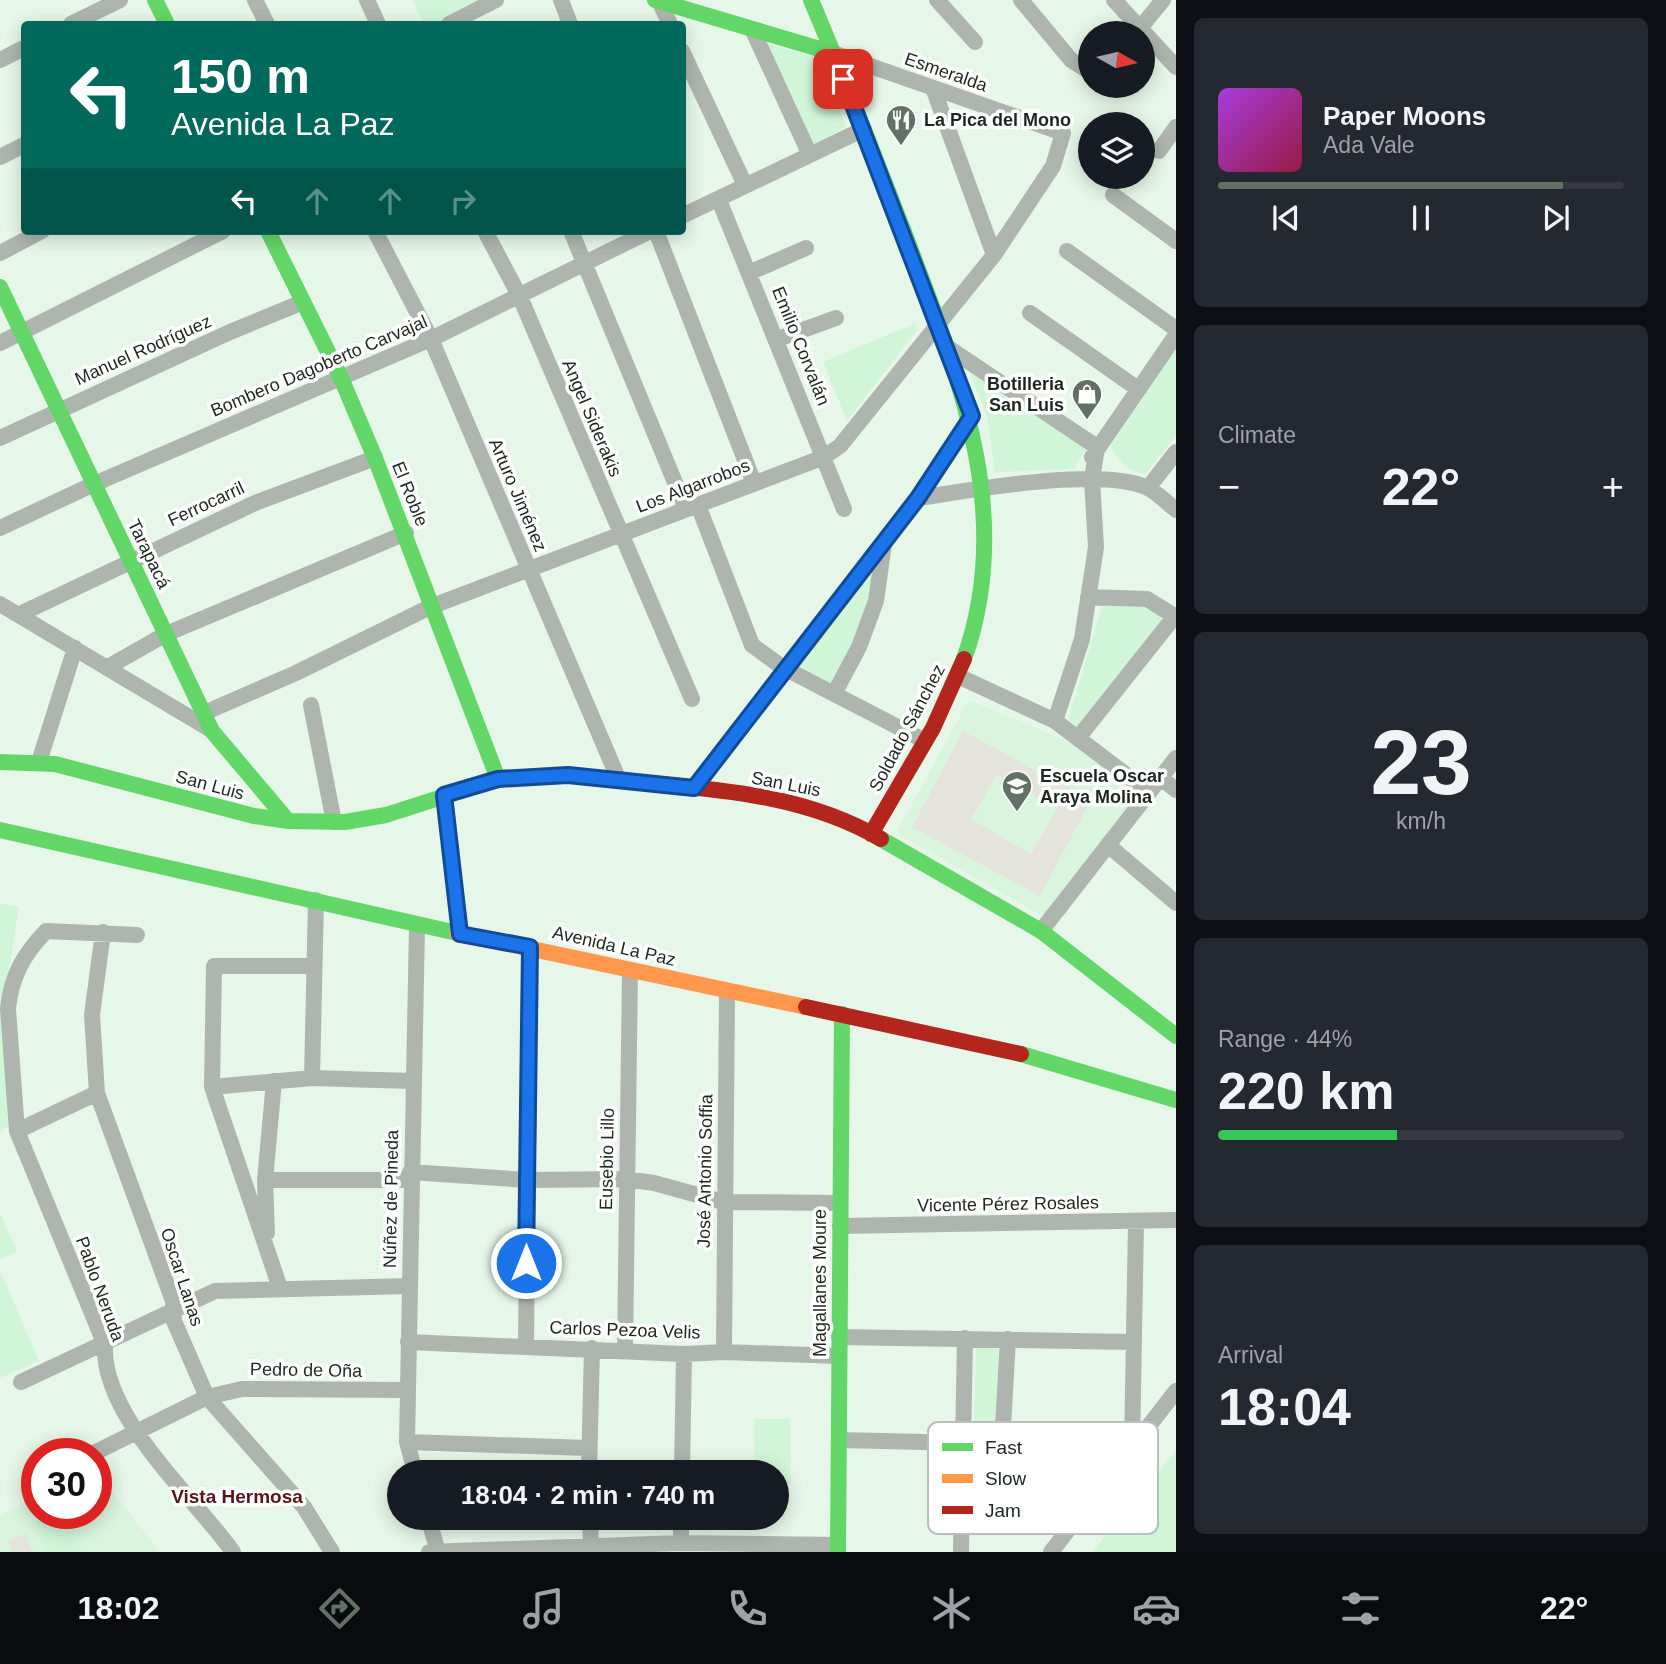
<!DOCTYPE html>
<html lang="en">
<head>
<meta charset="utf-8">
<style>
	:root { --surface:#171b24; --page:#242831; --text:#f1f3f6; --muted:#9ea1a6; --line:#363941; --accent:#637066 }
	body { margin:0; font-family:Arial,sans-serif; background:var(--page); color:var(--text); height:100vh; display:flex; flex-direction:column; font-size:26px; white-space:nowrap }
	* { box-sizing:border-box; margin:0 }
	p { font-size:23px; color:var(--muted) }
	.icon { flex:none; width:38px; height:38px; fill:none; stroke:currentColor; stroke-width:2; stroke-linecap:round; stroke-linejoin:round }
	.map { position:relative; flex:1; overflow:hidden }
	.details { display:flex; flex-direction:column; gap:18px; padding:18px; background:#0d0f14; width:490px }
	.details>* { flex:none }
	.hud { position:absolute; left:21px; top:21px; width:665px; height:214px; border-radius:7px; box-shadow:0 4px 18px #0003; background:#00695c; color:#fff; overflow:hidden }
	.needle { width:46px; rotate:98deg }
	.controls { position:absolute; left:1078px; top:21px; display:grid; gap:14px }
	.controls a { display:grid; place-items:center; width:77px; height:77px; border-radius:50%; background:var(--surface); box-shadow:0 4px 18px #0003; font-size:35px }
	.speed { position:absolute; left:21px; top:1438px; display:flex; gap:14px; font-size:35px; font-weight:700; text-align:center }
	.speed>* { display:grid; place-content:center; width:91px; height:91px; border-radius:50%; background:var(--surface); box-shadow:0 4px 18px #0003; line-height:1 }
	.speed .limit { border:10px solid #d22; background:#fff; color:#111 }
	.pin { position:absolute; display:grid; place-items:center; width:60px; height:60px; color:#fff; margin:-30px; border-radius:14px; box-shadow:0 4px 10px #0006 }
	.me { position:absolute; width:77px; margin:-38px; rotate:0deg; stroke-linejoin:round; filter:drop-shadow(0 0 5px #0008) }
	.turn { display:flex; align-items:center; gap:24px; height:147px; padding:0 35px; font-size:32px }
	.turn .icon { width:91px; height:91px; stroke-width:2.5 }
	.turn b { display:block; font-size:49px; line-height:60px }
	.lanes { display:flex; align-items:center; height:66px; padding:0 35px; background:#0003; justify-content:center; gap:35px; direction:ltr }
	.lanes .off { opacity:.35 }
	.big { font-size:52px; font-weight:700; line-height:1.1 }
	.details .tile { flex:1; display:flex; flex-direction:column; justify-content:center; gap:10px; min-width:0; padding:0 24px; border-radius:10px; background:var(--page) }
	.details .dial { align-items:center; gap:0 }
	.dial b { font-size:91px; line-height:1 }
	.song { display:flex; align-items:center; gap:21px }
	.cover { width:84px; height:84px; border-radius:10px; background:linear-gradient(135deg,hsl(280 70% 55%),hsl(340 70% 35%)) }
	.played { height:7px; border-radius:4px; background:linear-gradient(90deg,var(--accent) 85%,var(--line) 85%) }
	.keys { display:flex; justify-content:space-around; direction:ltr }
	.heat { display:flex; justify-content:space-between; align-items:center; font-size:38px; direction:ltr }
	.charge { height:10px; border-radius:5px; background:linear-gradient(90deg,#34c759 44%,var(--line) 0) }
	.trip { position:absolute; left:387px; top:1460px; width:402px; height:70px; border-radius:35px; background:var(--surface); box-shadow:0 4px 18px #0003; font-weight:700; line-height:70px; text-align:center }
	.tab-bar { display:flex; height:112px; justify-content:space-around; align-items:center; background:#090b0e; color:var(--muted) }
	.tab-bar .icon { width:49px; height:49px }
	.tab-bar .on { color:var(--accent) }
	.tab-bar b { font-size:32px; color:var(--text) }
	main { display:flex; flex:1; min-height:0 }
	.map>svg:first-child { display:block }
	.built { fill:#d9f5de }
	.green { fill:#d1f6d7 }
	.building { fill:#e4e4dd; fill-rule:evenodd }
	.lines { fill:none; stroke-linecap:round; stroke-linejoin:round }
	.street { stroke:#aeb5af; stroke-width:16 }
	.fast { stroke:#63d668; stroke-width:16 }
	.slow { stroke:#ff974d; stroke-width:16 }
	.jam { stroke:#b3261e; stroke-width:16 }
	.route-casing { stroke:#114b97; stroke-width:18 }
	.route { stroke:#1a73e8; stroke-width:12 }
	.labels { text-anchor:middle; stroke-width:7; stroke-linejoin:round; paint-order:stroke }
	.street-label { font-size:18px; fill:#1c281f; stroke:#fff }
	.poi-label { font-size:18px; font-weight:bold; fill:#1c281f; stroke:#fff; text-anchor:start }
	.neighbourhood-label { font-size:19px; font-weight:bold; fill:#591418; stroke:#fff }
	.key { fill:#fff; stroke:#bbbebc; stroke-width:2 }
	.key-label { font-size:19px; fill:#1c281f }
</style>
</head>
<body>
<main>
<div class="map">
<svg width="1176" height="1552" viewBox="0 0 1176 1552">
	<rect width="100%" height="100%" fill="#e6f7e9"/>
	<path class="built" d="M969 700 1085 749 1144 793 1046 918 896 833Z
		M96 1471 160 1552H0V1516L37 1497V1514H96Z"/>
	<path class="green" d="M412 0H479L432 24H424Z
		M766 44 817 57 846 127 810 147Z
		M916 323 917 330 847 421 823 362Z
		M1176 349V436L1145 475C1128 471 1118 461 1110 446Z
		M966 364 1087 447 1074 469 995 472 987 417Z
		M877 559 866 608 833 687 798 667Z
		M1103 603 1151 606 1167 618 1079 727 1068 720Z
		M0 903 19 907 3 1009 8 1126 0 1133Z
		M0 1213 17 1251 0 1260Z
		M0 1270 39 1361 0 1378Z
		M976 1348 999 1349 995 1430 974 1431Z
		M754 1419H790L791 1485H777V1472H755Z
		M1176 1450V1552H1092Z
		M55 1514H66L81 1552H47L35 1521Z"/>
	<path class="building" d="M963 731 1091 800 1040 896 912 827ZM997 774 1057 809 1031 854 971 819Z
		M26 1534 33 1552H12L8 1541Z"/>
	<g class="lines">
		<path class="street" d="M255 0 267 24
			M367 0 378 24
			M561 0 570 24
			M937 0 975 42
			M1021 0 1071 60 1090 72
			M1114 0 1176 67
			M659 1 670 24
			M71 24 120 0
			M449 24 496 0
			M753 31 809 153
			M1136 33 1163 0
			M682 51 745 185
			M0 60 24 48
			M933 88 994 255
			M1159 151 1176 127
			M0 157 24 145
			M1113 195 1176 241
			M719 200 844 509
			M682 216 864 129
			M375 231 431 339 618 778
			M485 231 520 297 692 699
			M571 231 686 509
			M656 231 754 483
			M1067 251 1176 329
			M0 253 42 231
			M751 272 806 248
			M1030 313 1138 389
			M778 339 836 318
			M0 343 223 231
			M947 347 1097 447 1092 480 1096 547 1082 639 1055 721
			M0 438 230 332 303 302
			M1092 457 1176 335
			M1148 488 1176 452
			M918 498C973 490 1096 467 1146 487 1157 492 1167 503 1176 510
			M698 505 752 645 782 667 925 741
			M0 528 94 484 431 339 650 231
			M1088 597 1147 599 1176 617
			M0 604 211 730
			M20 614 255 503 375 458
			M108 667 166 634 406 533
			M958 676 1055 721 1149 792
			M834 694 859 647 876 601 884 544
			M311 705 334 822
			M204 713 296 673 430 607 824 457 840 446 994 255 1053 166 1063 133 833 53
			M1078 738 1175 616
			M39 762 75 648
			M1161 778 1176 790
			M694 787 918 498 972 417
			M1108 845 1176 903
			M1041 931 1176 758
			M103 932 92 1015 97 1093 173 1301 174 1321 207 1397 304 1507 332 1552
			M137 935 46 931C24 954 11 976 8 1009L17 1131 105 1345C101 1416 194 1497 233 1552
			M312 1078 316 900
			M212 1087 312 1078 411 1081
			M17 1131 97 1093
			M410 1172 527 1180 625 1179 654 1183 723 1202 840 1203
			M265 1180H410
			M840 1226 1176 1220
			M267 1233 265 1180 274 1081
			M280 1288 212 1087 214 966H314
			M839 1337 1133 1342
			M408 1342 684 1354 724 1352 839 1356
			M526 1345 530 947
			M625 1350 630 970
			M724 1352 727 992
			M21 1382 215 1291 409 1286
			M839 1440 1132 1447 1136 1222
			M407 1442 588 1448
			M1002 1444 1008 1339
			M92 1454 207 1397 242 1389 408 1390
			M415 1472 407 1442 417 926
			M589 1472 592 1348
			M682 1472 684 1354
			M428 1517 438 1552
			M590 1517 591 1545
			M681 1543V1517
			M429 1552 681 1543 838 1545
			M961 1552 965 1338
			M1051 1552 1176 1391"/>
		<path class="fast" d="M155 0 167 24
			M655 0 833 53
			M811 0C844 77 874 155 904 232 956 370 1017 511 964 659
			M268 231 341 378 375 458 498 779
			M0 287 212 731 288 821
			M0 762 55 764 254 816 288 821 345 822 386 815 498 779 568 775 659 784
			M444 795 460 935
			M0 830 457 933
			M881 839 1041 931 1176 1036
			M1021 1054 1176 1100
			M838 1552 842 1014"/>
		<path class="slow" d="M457 933 806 1007"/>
		<path class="jam" d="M659 784C736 791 813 799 881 839
			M871 834 933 728 964 659
			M806 1007 1021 1054"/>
	</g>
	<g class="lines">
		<g class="route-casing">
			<path id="route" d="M526 1263 530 947 460 934 444 795 498 779 568 775 694 788 918 498 972 416 843 79"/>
		</g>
		<use href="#route" class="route"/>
	</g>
	<defs>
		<g id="restaurant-pin" transform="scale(1.575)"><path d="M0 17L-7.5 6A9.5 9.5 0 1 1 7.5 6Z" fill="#637066" stroke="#fff"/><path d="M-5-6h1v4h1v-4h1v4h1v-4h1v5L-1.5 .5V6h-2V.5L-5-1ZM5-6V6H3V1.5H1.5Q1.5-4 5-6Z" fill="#fff"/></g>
		<g id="shop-pin" transform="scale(1.575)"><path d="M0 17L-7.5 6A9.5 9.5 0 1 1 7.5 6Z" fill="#637066" stroke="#fff"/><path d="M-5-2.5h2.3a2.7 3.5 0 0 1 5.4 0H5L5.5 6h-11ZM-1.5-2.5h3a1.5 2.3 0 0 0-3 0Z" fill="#fff"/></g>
		<g id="school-pin" transform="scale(1.575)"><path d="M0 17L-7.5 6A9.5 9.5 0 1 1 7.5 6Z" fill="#637066" stroke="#fff"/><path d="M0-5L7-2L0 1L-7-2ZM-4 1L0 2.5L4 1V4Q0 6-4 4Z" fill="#fff"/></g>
	</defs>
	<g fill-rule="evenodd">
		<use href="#restaurant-pin" x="901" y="120"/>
		<use href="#shop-pin" x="1087" y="394"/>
		<use href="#school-pin" x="1017" y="786"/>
	</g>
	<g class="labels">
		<g class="street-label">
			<text transform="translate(946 72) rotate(19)" y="6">Esmeralda</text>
			<text transform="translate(801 346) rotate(68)" y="6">Emilio Corvalán</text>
			<text transform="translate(143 350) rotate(-24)" y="6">Manuel Rodríguez</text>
			<text transform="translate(319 366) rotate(-23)" y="6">Bombero Dagoberto Carvajal</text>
			<text transform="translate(592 418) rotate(67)" y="6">Angel Siderakis</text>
			<text transform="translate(693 486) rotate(-21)" y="6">Los Algarrobos</text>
			<text transform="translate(410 494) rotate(68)" y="6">El Roble</text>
			<text transform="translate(518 495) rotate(67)" y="6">Arturo Jiménez</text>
			<text transform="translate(206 504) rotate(-25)" y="6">Ferrocarril</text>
			<text transform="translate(149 554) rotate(64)" y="6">Tarapacá</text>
			<text transform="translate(907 728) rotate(-62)" y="6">Soldado Sánchez</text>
			<text transform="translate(786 784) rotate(11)" y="6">San Luis</text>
			<text transform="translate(210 785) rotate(15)" y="6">San Luis</text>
			<text transform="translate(614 946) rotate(13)" y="6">Avenida La Paz</text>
			<text transform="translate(607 1159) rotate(-89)" y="6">Eusebio Lillo</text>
			<text transform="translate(705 1171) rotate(-89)" y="6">José Antonio Soffia</text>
			<text transform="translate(391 1199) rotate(-89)" y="6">Núñez de Pineda</text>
			<text transform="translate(1008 1204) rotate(-1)" y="6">Vicente Pérez Rosales</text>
			<text transform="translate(182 1277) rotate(72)" y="6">Oscar Lanas</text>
			<text transform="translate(820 1283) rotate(-90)" y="6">Magallanes Moure</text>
			<text transform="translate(100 1289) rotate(70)" y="6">Pablo Neruda</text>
			<text transform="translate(625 1330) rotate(2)" y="6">Carlos Pezoa Velis</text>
			<text transform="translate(306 1370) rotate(1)" y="6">Pedro de Oña</text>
		</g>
		<g class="poi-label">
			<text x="924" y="126">La Pica del Mono</text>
			<text x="1064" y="390" text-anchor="end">Botilleria<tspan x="1064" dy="21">San Luis</tspan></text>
			<text x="1040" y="782">Escuela Oscar<tspan x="1040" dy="21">Araya Molina</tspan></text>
		</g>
		<g class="neighbourhood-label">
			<text x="237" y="1503">Vista Hermosa</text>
		</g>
	</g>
	<rect x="928" y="1422" width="230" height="112" rx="10" class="key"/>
	<rect x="942" y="1443" width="31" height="8" fill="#63d668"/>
	<rect x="942" y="1474" width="31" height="9" fill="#ff974d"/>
	<rect x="942" y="1506" width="31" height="8" fill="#b3261e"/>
	<g class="key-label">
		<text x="985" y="1454">Fast</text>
		<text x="985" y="1485">Slow</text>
		<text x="985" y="1517">Jam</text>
	</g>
</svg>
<div class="controls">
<a><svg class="needle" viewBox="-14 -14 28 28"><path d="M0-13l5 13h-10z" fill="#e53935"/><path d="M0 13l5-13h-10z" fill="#9ea1a6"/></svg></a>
<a><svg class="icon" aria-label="layers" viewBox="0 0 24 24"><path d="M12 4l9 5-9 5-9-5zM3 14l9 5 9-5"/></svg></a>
</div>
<div class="speed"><div class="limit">30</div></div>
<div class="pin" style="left:843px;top:79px;background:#d93025"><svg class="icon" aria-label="arrive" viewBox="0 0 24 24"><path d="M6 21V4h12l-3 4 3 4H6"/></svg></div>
<svg class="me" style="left:526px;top:1263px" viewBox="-20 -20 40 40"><circle r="17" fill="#1a73e8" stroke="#fff" stroke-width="3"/><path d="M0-11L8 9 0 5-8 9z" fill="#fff"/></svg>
<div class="trip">18:04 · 2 min · 740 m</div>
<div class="hud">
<div class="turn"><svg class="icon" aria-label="left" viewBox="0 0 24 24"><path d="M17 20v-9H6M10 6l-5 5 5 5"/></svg><div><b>150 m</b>Avenida La Paz</div></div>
<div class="lanes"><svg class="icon" aria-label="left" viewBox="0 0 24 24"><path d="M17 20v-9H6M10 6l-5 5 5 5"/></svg><svg class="icon off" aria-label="ahead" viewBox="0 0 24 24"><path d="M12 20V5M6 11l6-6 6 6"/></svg><svg class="icon off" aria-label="ahead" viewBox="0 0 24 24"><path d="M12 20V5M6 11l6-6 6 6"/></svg><svg class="icon off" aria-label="right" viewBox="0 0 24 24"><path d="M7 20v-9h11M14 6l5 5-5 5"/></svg></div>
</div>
</div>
<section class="details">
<div class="tile">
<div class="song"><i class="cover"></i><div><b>Paper Moons</b><p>Ada Vale</p></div></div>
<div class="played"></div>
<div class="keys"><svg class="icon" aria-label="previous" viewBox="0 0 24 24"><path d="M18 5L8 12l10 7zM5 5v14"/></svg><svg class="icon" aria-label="pause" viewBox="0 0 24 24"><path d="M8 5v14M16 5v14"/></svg><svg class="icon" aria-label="next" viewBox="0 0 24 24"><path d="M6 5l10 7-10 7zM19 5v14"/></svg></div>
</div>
<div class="tile"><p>Climate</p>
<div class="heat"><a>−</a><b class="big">22°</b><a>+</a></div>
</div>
<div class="tile dial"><b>23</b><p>km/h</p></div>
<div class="tile"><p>Range · 44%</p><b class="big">220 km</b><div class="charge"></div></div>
<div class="tile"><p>Arrival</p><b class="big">18:04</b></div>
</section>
</main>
<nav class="tab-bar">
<b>18:02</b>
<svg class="icon on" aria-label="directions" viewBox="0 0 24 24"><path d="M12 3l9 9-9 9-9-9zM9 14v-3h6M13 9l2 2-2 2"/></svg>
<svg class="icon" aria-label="music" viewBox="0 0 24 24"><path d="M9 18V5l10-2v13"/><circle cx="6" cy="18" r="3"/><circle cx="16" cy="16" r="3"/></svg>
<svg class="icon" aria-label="phone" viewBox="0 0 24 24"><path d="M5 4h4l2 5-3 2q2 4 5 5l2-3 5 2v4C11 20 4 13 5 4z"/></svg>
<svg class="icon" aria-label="climate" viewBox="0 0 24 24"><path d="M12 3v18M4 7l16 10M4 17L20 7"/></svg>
<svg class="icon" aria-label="car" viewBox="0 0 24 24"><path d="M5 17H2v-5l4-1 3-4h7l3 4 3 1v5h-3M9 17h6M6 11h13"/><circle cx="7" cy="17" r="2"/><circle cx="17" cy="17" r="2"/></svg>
<svg class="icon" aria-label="filters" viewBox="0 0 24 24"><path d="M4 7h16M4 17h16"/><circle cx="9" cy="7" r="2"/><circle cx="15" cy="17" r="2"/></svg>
<b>22°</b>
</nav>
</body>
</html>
